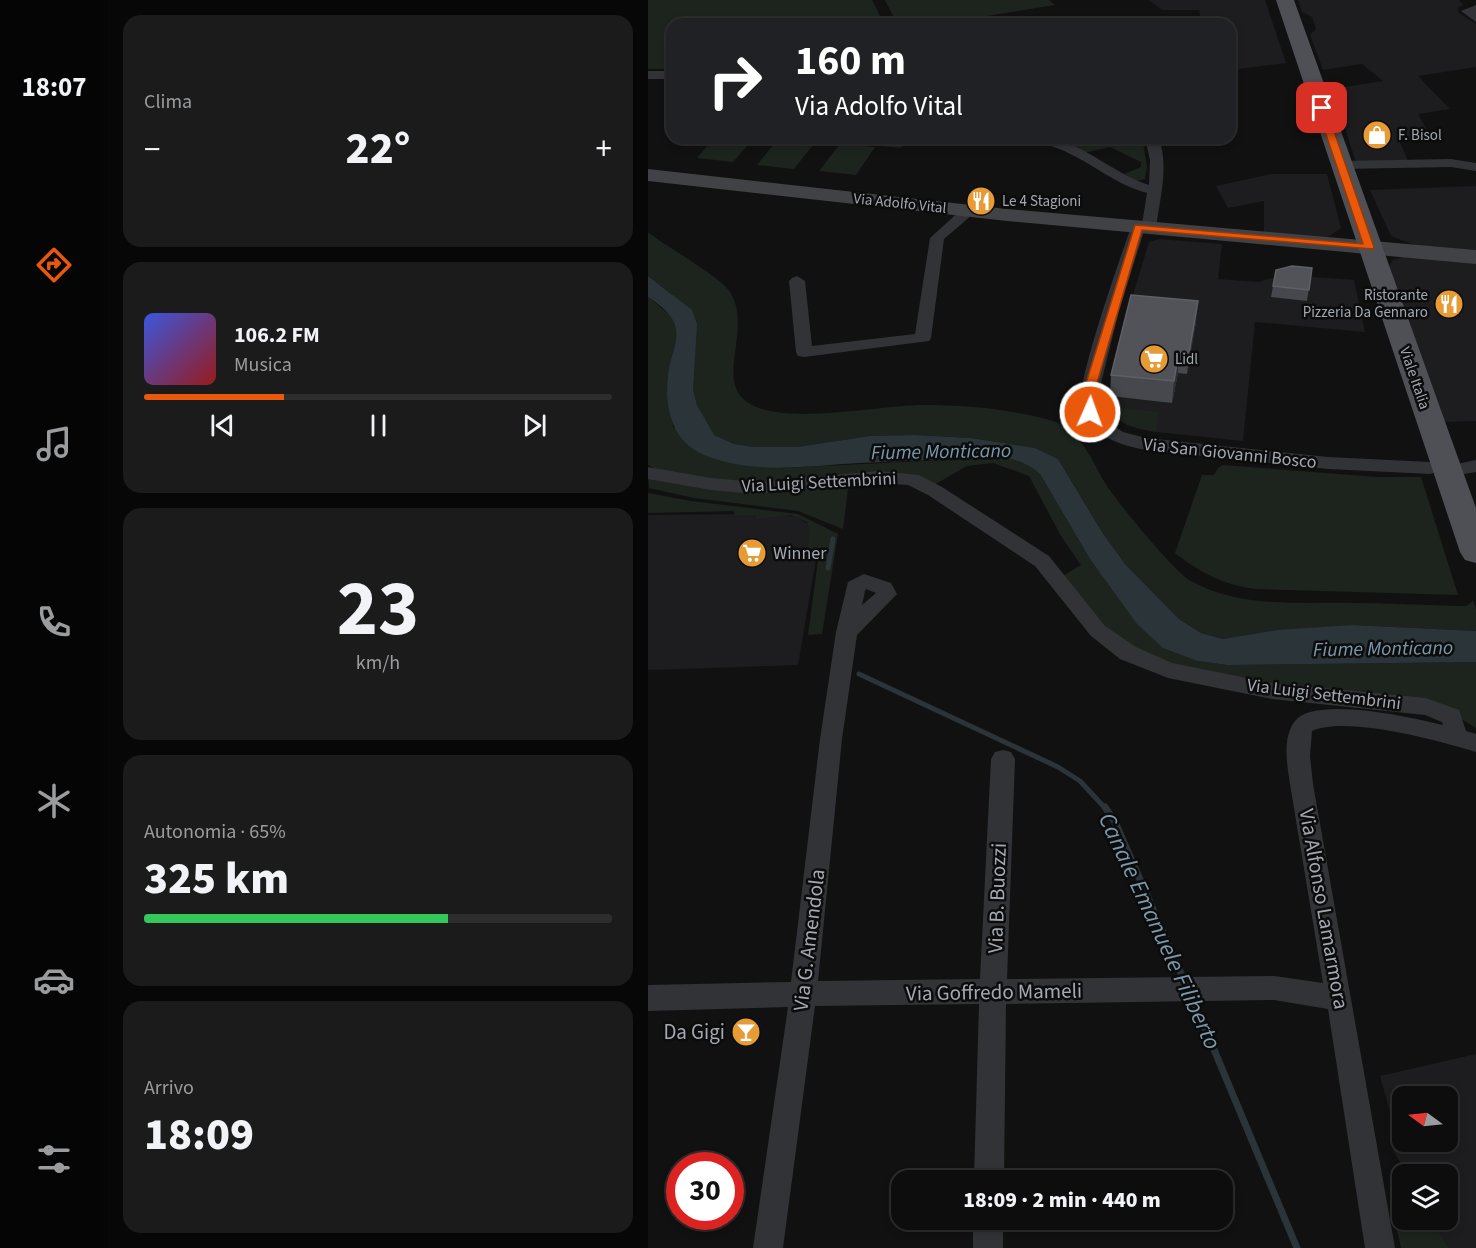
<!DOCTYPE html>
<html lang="it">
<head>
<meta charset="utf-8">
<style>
	:root { --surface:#0d0d0e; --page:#1b1b1c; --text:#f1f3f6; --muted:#9a9c9e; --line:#2d2d2e; --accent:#ea580c }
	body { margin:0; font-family:"Source Sans 3",sans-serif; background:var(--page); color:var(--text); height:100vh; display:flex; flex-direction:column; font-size:22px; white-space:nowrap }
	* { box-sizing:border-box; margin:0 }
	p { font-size:20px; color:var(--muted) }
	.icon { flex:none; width:33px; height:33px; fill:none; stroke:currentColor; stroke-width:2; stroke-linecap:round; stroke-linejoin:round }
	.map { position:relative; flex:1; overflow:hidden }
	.panel { display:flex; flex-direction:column; gap:15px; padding:15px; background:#070708; width:540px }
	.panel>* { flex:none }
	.hud { position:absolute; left:18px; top:18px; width:570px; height:126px; border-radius:18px; box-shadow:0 3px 9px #0003,0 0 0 2px var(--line); background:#202124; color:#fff; overflow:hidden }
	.needle { width:39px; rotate:285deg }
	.buttons { position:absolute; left:744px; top:1086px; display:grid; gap:12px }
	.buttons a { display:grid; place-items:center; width:66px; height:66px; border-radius:12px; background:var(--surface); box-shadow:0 3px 9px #0003,0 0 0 2px var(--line); font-size:30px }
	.speed { position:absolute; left:18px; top:1152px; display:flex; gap:12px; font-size:30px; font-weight:700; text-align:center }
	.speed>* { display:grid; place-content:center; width:78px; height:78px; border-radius:50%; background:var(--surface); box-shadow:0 3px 9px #0003,0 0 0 2px var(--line); line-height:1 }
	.speed .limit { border:9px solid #d22; background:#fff; color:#111 }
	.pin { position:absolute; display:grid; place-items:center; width:51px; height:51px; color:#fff; margin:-26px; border-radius:12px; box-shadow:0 3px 9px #0006 }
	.me { position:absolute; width:66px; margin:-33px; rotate:2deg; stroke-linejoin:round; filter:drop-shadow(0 0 4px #0008) }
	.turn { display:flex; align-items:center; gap:21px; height:126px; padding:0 30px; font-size:27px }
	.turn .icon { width:78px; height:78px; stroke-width:2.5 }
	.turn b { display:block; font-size:42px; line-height:51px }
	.big { font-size:45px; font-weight:800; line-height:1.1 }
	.panel .tile { flex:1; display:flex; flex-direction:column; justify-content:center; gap:9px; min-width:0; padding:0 21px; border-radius:18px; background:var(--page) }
	.panel .dial { align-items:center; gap:0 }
	.dial b { font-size:78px; line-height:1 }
	.song { display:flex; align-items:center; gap:18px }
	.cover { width:72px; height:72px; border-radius:9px; background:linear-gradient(135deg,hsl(230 70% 55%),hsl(0 70% 35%)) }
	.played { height:6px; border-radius:3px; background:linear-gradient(90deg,var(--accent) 30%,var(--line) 30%) }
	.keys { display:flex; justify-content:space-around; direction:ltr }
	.heat { display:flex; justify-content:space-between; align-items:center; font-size:33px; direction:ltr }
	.charge { height:9px; border-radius:4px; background:linear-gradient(90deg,#34c759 65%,var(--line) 0) }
	.trip { position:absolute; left:243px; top:1170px; width:342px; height:60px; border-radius:18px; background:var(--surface); box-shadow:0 3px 9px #0003,0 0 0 2px var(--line); font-weight:800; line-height:60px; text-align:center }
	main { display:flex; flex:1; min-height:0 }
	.tab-bar { display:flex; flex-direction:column; width:108px; justify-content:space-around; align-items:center; background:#050506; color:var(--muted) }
	.tab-bar .icon { width:42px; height:42px }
	.tab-bar .selected { color:var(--accent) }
	.tab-bar b { font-size:27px; color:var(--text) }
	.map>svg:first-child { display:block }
	.built { fill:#1d1d1f }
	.green { fill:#1d241d }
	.water { fill:#2b3439 }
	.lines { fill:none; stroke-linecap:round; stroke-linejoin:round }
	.stream-far1 { stroke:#2b3439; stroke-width:5 }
	.stream { stroke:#2b3439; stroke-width:7 }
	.street { fill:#323337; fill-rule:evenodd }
	.secondary { fill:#404246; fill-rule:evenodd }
	.primary { fill:#4e5055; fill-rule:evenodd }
	.wall { fill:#47484d }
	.shaded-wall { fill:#2d2e31 }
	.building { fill:#515358; stroke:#5e6066; stroke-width:1.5 }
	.route { fill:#ea580c; stroke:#983908; stroke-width:1.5 }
	.labels { text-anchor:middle; stroke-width:5; stroke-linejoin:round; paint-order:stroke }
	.far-poi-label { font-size:15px; fill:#a3a9b2; stroke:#0c0c0d; text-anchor:start }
	.far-street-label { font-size:15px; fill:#a3a9b2; stroke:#0c0c0d }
	.street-label { font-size:18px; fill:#a3a9b2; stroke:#0c0c0d }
	.poi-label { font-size:18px; fill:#a3a9b2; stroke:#0c0c0d; text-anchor:start }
	.water-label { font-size:20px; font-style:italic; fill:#7b99ab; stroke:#0c0c0d }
	.near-street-label { font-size:21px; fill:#a3a9b2; stroke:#0c0c0d }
	.near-poi-label { font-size:21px; fill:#a3a9b2; stroke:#0c0c0d; text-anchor:end }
	.near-water-label { font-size:24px; font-style:italic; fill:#7b99ab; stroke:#0c0c0d }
</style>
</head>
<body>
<main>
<nav class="tab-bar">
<b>18:07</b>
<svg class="icon selected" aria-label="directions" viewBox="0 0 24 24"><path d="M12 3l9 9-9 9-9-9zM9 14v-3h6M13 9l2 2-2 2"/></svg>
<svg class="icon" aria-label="music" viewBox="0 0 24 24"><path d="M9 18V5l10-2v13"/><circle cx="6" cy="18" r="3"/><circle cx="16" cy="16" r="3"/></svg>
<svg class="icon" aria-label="phone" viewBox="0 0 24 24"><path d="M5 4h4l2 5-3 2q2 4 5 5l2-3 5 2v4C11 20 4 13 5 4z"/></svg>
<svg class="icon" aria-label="climate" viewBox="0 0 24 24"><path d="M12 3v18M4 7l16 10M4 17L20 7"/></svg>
<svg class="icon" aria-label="car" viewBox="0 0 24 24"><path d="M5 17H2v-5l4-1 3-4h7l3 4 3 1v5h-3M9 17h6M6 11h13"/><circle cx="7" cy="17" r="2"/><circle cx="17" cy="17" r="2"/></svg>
<svg class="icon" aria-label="filters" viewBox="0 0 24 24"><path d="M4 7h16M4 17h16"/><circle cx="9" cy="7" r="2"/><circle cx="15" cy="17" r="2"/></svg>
</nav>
<section class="panel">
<div class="tile"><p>Clima</p>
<div class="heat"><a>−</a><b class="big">22°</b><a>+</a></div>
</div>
<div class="tile">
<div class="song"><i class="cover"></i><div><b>106.2 FM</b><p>Musica</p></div></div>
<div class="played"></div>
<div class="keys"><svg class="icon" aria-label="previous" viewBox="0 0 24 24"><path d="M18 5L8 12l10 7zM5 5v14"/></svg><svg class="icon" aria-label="pause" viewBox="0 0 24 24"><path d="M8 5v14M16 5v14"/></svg><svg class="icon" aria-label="next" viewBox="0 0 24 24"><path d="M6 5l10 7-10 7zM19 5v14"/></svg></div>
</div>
<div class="tile dial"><b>23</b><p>km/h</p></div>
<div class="tile"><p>Autonomia · 65%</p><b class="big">325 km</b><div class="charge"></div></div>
<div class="tile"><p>Arrivo</p><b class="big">18:09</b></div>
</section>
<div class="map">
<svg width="828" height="1248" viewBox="0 0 828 1248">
	<rect width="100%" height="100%" fill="#111112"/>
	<path class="built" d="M501 0H617L638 63 582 70V24H554L551 10H514Z
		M650 0H811L815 5 810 8V12L828 24V67L770 76 802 109 770 114 784 139 751 140 760 161 708 162 684 89 735 81 714 64 675 70 662 35 668 29 664 17 654 12Z
		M623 174H679L693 228 680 237 616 232V201L580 208 568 186Z
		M828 186V250L767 245 743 236 722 190Z
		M511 239 574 244 570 279 610 282 635 275 706 280 717 332 607 322 595 441 508 432 479 425 462 411 459 400 481 308 501 242Z
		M759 256 828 262V421L796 422 741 271 742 264 745 260Z
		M131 514 147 517 173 530 150 665 0 670V515Z
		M828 1054V1248H801L784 1220H800V1174H759L745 1150 760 1142H800V1096H754V1133L742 1112 732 1076Z"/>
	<path class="green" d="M0 0H224L236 24H24V69H0Z
		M237 0H401L407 5 290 24H249Z
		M66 138H106L85 162 49 158Z
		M131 138H136L168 141 146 169 109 165Z
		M152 138H258L253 148Z
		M419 138H494L499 166 497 179 488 181 476 174 493 167V162L462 147 435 153 422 143Z
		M192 144 227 147 208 175 171 171Z
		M0 232C18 247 72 276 82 292 105 328 67 380 99 402 134 427 231 405 275 405 320 405 362 409 405 421 433 429 445 464 459 486 471 504 526 572 543 581 591 608 649 602 702 603 738 603 774 605 809 606H818L825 601 828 609V631L704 625 575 639 553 633 531 619 477 564 454 532 410 459 387 448 323 438 267 435 222 436 149 447H106L86 444 65 435 49 405 45 389V364L25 295 0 276Z
		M0 297 23 316 30 329 28 346 19 379 25 427 134 468 356 457C370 461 381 464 392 474L442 559 458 580 550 661 579 665 828 662V728L808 716 553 676 476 647 413 577 433 565 413 536 381 476 345 463 319 466 286 485 276 480 102 485 10 470 0 465Z
		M460 407 511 412 508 432C489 429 470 425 460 407Z
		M575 465 729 477H773L810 595 608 589C576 585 553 573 527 553L554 475H566L570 468Z
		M0 477 75 489 201 481 195 529 150 511 46 498 1 488Z
		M0 493 43 501 150 514 190 534 174 634 160 635 171 553H159L162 531 159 522 142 515 108 519V515H86V511L0 513Z
		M754 1209V1220H784L801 1248H753L748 1225Z"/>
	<path class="water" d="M0 276 44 310 49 324 45 389 49 405 66 435 86 444 106 447H149L222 436 267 435 323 438 387 448 410 459 454 532 477 564 531 619 553 633 575 639 630 630 704 625 828 631V662L579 665 550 661 515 648 489 624 442 559 392 474C381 464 370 461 356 457 307 459 259 461 210 463 159 466 105 475 56 455 28 443 19 417 19 388 19 345 50 329 0 297Z"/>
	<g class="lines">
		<path class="stream-far1" d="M180 568 185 539
			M211 674 410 767 432 781 458 809"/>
		<path class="stream" d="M457 807 467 822 537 983
			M544 997 649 1248"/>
		<path class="street" d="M828 5V22L813 11Z
			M0 71H24V79H0Z
			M303 138C331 138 391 133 414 141 445 152 470 175 501 185L502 160 497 138H511C521 168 512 197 508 228L506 231H496L471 311 449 399 451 409 459 421 475 432 498 438 680 457 782 462 789 464 791 468 789 472 782 474 680 469 498 450C472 445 441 436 433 407 427 385 473 256 483 227L485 224H494L499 193C464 184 438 157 403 146 372 137 337 149 305 141Z
			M803 159 828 163V171L803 167 693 169 686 165 693 161Z
			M320 207 325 208 327 211 325 214 296 239 283 338 281 341 156 357 150 356 148 352 141 281 144 278 149 276 157 281 164 346 267 334 282 238 315 208Z
			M828 460V472L816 474 809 472 807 468 809 464Z
			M0 467 63 478 107 482 231 471 271 475 294 487 401 556 457 626 488 647 524 663 624 683 778 698 811 710 818 731 828 734V752C793 741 697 715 664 731L662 756 665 784 747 1248H717L680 1009 626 1000 358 1004 356 1180H326L331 1004 167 1006 135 1248H105L140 1007 0 1011V985L143 982 172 739 188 632 200 582 216 574 243 583 249 594 209 635 194 739 170 981 332 979 343 759 347 752 355 750 363 752 367 759 359 979 626 976 675 983 642 784C639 764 634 738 647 721 666 695 767 718 795 725L794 722 777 715 624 699 520 678 472 659 443 636 387 566 280 495 260 485 231 483 107 494 63 490 0 479ZM218 589 228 593 214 605 217 591Z
			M325 1220H355V1248H325Z"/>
		<path class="secondary" d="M0 169 359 209 828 250V264L359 221 0 181Z"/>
		<path class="primary" d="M628 0H646L828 508V563L817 560 812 552Z"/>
	</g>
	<path class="wall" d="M664 268 659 301 623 297 628 270Z
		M548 322 539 374 530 373 524 403 462 396 463 375Z"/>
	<path class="shaded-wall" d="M550 301 548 322 539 374 541 353Z
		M531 352 530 373 524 403 526 381Z"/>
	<path class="building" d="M644 266 664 268 661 290 625 286 628 270Z
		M483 295 550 301 541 353 531 352 526 381 463 375Z"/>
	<path class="route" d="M674 106 678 108 726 247 725 249 494 230 449 383 445 399 448 412 442 415 438 414 434 399 438 383 487 225 715 244 669 108Z"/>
	<defs>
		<g id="shop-disc" transform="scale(1.5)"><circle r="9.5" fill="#e69b35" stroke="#0c0c0d"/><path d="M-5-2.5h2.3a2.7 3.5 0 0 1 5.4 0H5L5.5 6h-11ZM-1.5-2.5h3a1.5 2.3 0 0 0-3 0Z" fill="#fff"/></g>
		<g id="restaurant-disc" transform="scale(1.5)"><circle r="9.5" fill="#e69b35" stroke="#0c0c0d"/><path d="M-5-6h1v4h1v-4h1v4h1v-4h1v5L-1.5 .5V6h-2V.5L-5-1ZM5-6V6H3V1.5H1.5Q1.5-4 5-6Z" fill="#fff"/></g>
		<g id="supermarket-disc" transform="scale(1.5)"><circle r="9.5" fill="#e69b35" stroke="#0c0c0d"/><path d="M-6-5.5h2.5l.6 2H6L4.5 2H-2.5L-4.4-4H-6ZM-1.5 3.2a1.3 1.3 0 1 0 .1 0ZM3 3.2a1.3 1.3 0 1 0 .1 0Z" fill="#fff"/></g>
		<g id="bar-disc" transform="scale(1.5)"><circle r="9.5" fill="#e69b35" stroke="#0c0c0d"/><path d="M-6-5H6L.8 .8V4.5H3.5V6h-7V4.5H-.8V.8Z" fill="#fff"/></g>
	</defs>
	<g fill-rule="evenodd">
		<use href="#shop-disc" x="729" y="135"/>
		<use href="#restaurant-disc" x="333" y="201"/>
		<use href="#restaurant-disc" x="801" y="304"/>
		<use href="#supermarket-disc" x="506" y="359"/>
		<use href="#supermarket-disc" x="104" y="553"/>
		<use href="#bar-disc" x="98" y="1032"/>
	</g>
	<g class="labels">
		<g class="far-poi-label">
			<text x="750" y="140">F. Bisol</text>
			<text x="354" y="206">Le 4 Stagioni</text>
			<text x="780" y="300" text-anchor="end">Ristorante<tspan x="780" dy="17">Pizzeria Da Gennaro</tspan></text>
			<text x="527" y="364">Lidl</text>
		</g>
		<g class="far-street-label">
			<text transform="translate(252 203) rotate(6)" y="5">Via Adolfo Vital</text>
			<text transform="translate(767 378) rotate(71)" y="5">Viale Italia</text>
		</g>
		<g class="street-label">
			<text transform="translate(582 453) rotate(6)" y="6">Via San Giovanni Bosco</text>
			<text transform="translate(171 482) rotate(-3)" y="6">Via Luigi Settembrini</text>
			<text transform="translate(676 694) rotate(7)" y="6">Via Luigi Settembrini</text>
		</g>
		<g class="poi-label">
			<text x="125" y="559">Winner</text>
		</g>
		<g class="water-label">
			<text transform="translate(293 451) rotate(-1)" y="7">Fiume Monticano</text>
			<text transform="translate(735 648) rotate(-1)" y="7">Fiume Monticano</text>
		</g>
		<g class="near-street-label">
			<text transform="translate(349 898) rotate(-88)" y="7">Via B. Buozzi</text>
			<text transform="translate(676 909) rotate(80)" y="7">Via Alfonso Lamarmora</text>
			<text transform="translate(161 940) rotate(-83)" y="7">Via G. Amendola</text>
			<text transform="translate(346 992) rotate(-1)" y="7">Via Goffredo Mameli</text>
		</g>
		<g class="near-poi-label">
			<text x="77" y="1039">Da Gigi</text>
		</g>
		<g class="near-water-label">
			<text transform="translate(512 931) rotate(65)" y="8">Canale Emanuele Filiberto</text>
		</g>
	</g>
</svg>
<div class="buttons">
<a><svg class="needle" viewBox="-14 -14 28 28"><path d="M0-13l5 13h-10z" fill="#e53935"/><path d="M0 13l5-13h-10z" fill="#9a9c9e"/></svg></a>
<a><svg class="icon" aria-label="layers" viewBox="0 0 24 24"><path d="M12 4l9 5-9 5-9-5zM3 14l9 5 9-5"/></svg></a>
</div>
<div class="speed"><div class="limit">30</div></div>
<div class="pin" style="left:674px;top:108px;background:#d93025"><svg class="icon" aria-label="arrive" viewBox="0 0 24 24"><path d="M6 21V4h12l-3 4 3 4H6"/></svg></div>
<svg class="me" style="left:442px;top:412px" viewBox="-20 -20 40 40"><circle r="17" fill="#ea580c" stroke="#fff" stroke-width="3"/><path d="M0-11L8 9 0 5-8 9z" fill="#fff"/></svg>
<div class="trip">18:09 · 2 min · 440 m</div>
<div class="hud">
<div class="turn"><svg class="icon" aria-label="right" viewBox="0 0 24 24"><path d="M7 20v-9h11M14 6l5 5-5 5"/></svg><div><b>160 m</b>Via Adolfo Vital</div></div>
</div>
</div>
</main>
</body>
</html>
